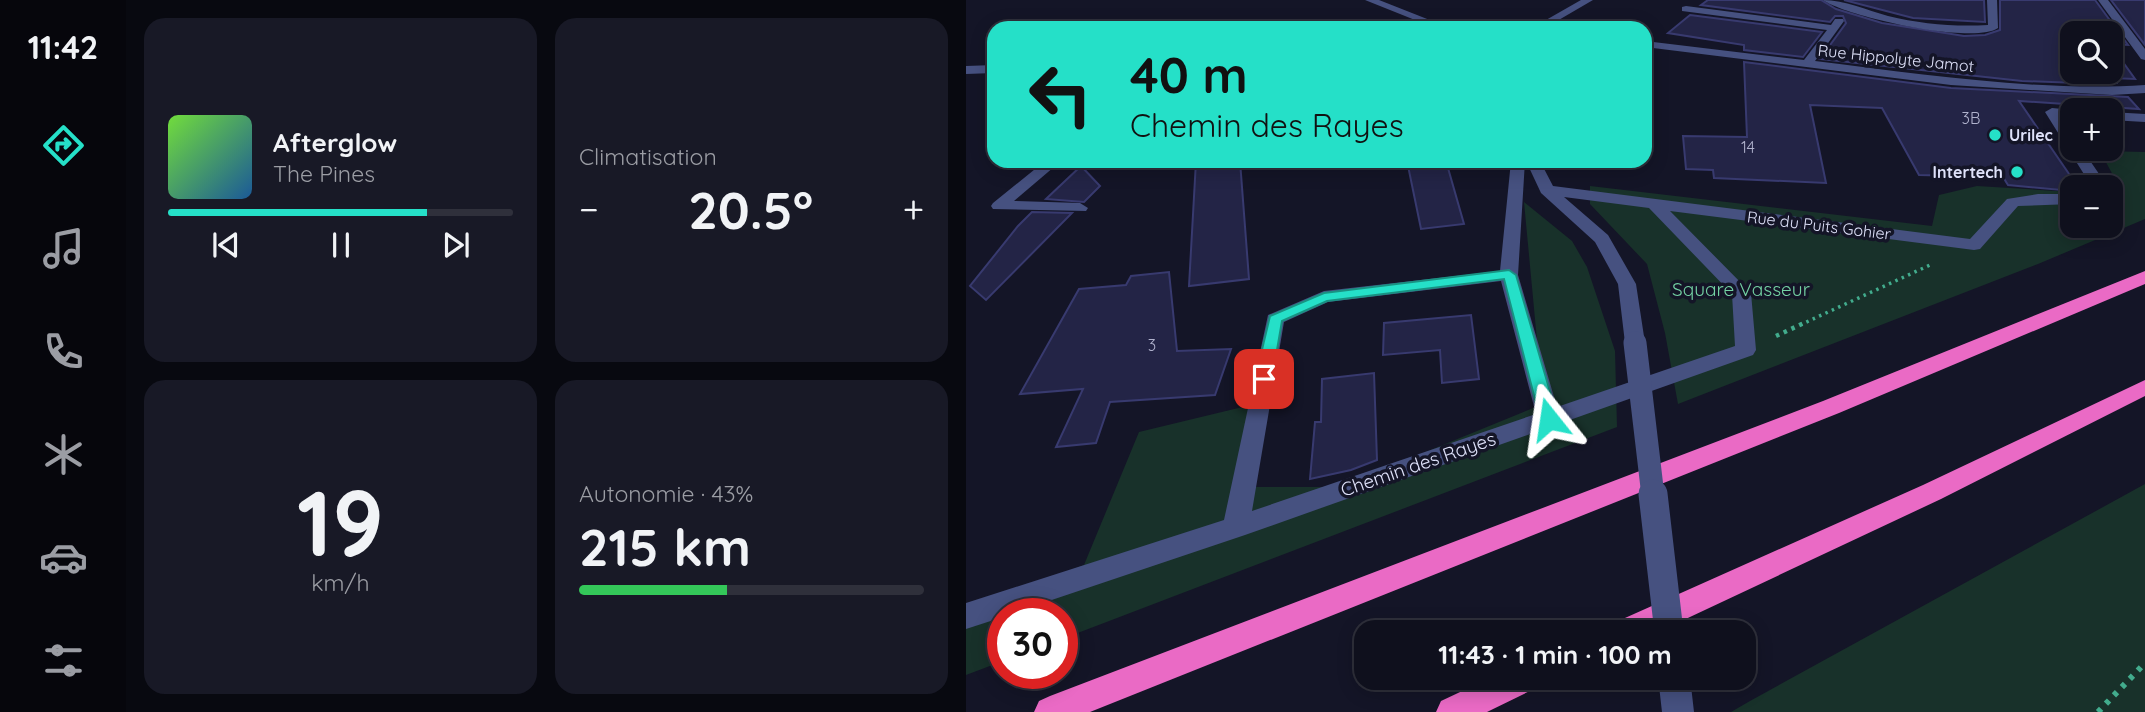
<!DOCTYPE html>
<html lang="fr">
<head>
<meta charset="utf-8">
<style>
	:root { --surface:#0f101d; --page:#181926; --text:#f1f3f6; --muted:#9b9da4; --line:#2f303b; --accent:#25e0c8 }
	body { margin:0; font-family:Quicksand,sans-serif; background:var(--page); color:var(--text); height:100vh; display:flex; flex-direction:column; font-size:26px; white-space:nowrap }
	* { box-sizing:border-box; margin:0 }
	p { font-size:23px; color:var(--muted) }
	.icon { flex:none; width:38px; height:38px; fill:none; stroke:currentColor; stroke-width:2; stroke-linecap:round; stroke-linejoin:round }
	.map { position:relative; flex:1; overflow:hidden }
	.panel { display:flex; flex-direction:column; gap:18px; padding:18px; background:#080910; width:840px }
	.panel>* { flex:none }
	.top-card { position:absolute; left:21px; top:21px; width:665px; height:147px; border-radius:21px; box-shadow:0 4px 18px #0003,0 0 0 2px var(--line); background:#25e0c8; color:#111; overflow:hidden }
	.buttons { position:absolute; left:1094px; top:21px; display:grid; gap:14px }
	.buttons a { display:grid; place-items:center; width:63px; height:63px; border-radius:14px; background:var(--surface); box-shadow:0 4px 18px #0003,0 0 0 2px var(--line); font-size:35px }
	.speed { position:absolute; left:21px; top:598px; display:flex; gap:14px; font-size:35px; font-weight:700; text-align:center }
	.speed>* { display:grid; place-content:center; width:91px; height:91px; border-radius:50%; background:var(--surface); box-shadow:0 4px 18px #0003,0 0 0 2px var(--line); line-height:1 }
	.speed .limit { border:10px solid #d22; background:#fff; color:#111 }
	.pin { position:absolute; display:grid; place-items:center; width:60px; height:60px; color:#fff; margin:-30px; border-radius:14px; box-shadow:0 4px 10px #0006 }
	.me { position:absolute; width:77px; margin:-38px; rotate:345deg; stroke-linejoin:round; filter:drop-shadow(0 0 5px #0008) }
	.turn { display:flex; align-items:center; gap:24px; height:147px; padding:0 28px; font-size:32px }
	.turn .icon { width:91px; height:91px; stroke-width:2.5 }
	.turn b { display:block; font-size:49px; line-height:60px }
	.big { font-size:52px; font-weight:700; line-height:1.1 }
	.panel .card { flex:1; display:flex; flex-direction:column; justify-content:center; gap:10px; min-width:0; padding:0 24px; border-radius:21px; background:var(--page) }
	.panel .dial { align-items:center; gap:0 }
	.dial b { font-size:91px; line-height:1 }
	.song { display:flex; align-items:center; gap:21px }
	.cover { width:84px; height:84px; border-radius:10px; background:linear-gradient(135deg,hsl(100 70% 55%),hsl(210 70% 35%)) }
	.played { height:7px; border-radius:4px; background:linear-gradient(90deg,var(--accent) 75%,var(--line) 75%) }
	.keys { display:flex; justify-content:space-around; direction:ltr }
	.heat { display:flex; justify-content:space-between; align-items:center; font-size:38px; direction:ltr }
	.charge { height:10px; border-radius:5px; background:linear-gradient(90deg,#34c759 43%,var(--line) 0) }
	.panel .tiles { flex:1; display:grid; gap:18px; grid-template-columns:repeat(2,1fr) }
	.trip { position:absolute; left:388px; top:620px; width:402px; height:70px; border-radius:21px; background:var(--surface); box-shadow:0 4px 18px #0003,0 0 0 2px var(--line); font-weight:700; line-height:70px; text-align:center }
	main { display:flex; flex:1; min-height:0 }
	.menu { display:flex; flex-direction:column; width:126px; justify-content:space-around; align-items:center; background:#06060c; color:var(--muted) }
	.menu .icon { width:49px; height:49px }
	.menu .on { color:var(--accent) }
	.menu b { font-size:32px; color:var(--text) }
	.map>svg:first-child { display:block }
	.green { fill:#18312a }
	.building { fill:#232446; stroke:#383a6f; stroke-width:2 }
	.lines { fill:none; stroke-linecap:round; stroke-linejoin:round }
	.path-far2 { stroke:#42ac8d; stroke-width:3.5; stroke-dasharray:2.5 4.5; stroke-linecap:butt }
	.path-far1 { stroke:#42ac8d; stroke-width:4.5; stroke-dasharray:3.5 5; stroke-linecap:butt }
	.path { stroke:#42ac8d; stroke-width:6; stroke-dasharray:4.5 7; stroke-linecap:butt }
	.minor { fill:#465180; fill-rule:evenodd }
	.highway { fill:#ea6ac5; fill-rule:evenodd }
	.minor-bridge-far1 { stroke:#465180; stroke-width:23 }
	.minor-bridge { stroke:#465180; stroke-width:29 }
	.route { fill:#25e0c8; stroke:#189282; stroke-width:2 }
	.poi-dot { fill:#25e0c8; stroke:#141527; stroke-width:2.5 }
	.labels { text-anchor:middle; stroke-width:7; stroke-linejoin:round; paint-order:stroke }
	.far-street-label { font-size:16px; fill:#dfe2fa; stroke:#141527 }
	.number-label { font-size:16px; fill:#b0b2cd }
	.far-poi-label { font-size:16px; font-weight:bold; fill:#dfe2fa; stroke:#141527; text-anchor:start }
	.park-label { font-size:19px; fill:#74d2a4; stroke:#141527 }
	.street-label { font-size:19px; fill:#dfe2fa; stroke:#141527 }
</style>
</head>
<body>
<main>
<nav class="menu">
<b>11:42</b>
<svg class="icon on" aria-label="directions" viewBox="0 0 24 24"><path d="M12 3l9 9-9 9-9-9zM9 14v-3h6M13 9l2 2-2 2"/></svg>
<svg class="icon" aria-label="music" viewBox="0 0 24 24"><path d="M9 18V5l10-2v13"/><circle cx="6" cy="18" r="3"/><circle cx="16" cy="16" r="3"/></svg>
<svg class="icon" aria-label="phone" viewBox="0 0 24 24"><path d="M5 4h4l2 5-3 2q2 4 5 5l2-3 5 2v4C11 20 4 13 5 4z"/></svg>
<svg class="icon" aria-label="climate" viewBox="0 0 24 24"><path d="M12 3v18M4 7l16 10M4 17L20 7"/></svg>
<svg class="icon" aria-label="car" viewBox="0 0 24 24"><path d="M5 17H2v-5l4-1 3-4h7l3 4 3 1v5h-3M9 17h6M6 11h13"/><circle cx="7" cy="17" r="2"/><circle cx="17" cy="17" r="2"/></svg>
<svg class="icon" aria-label="filters" viewBox="0 0 24 24"><path d="M4 7h16M4 17h16"/><circle cx="9" cy="7" r="2"/><circle cx="15" cy="17" r="2"/></svg>
</nav>
<section class="panel">
<div class="tiles">
<div class="card">
<div class="song"><i class="cover"></i><div><b>Afterglow</b><p>The Pines</p></div></div>
<div class="played"></div>
<div class="keys"><svg class="icon" aria-label="previous" viewBox="0 0 24 24"><path d="M18 5L8 12l10 7zM5 5v14"/></svg><svg class="icon" aria-label="pause" viewBox="0 0 24 24"><path d="M8 5v14M16 5v14"/></svg><svg class="icon" aria-label="next" viewBox="0 0 24 24"><path d="M6 5l10 7-10 7zM19 5v14"/></svg></div>
</div>
<div class="card"><p>Climatisation</p>
<div class="heat"><a>−</a><b class="big">20.5°</b><a>+</a></div>
</div>
<div class="card dial"><b>19</b><p>km/h</p></div>
<div class="card"><p>Autonomie · 43%</p><b class="big">215 km</b><div class="charge"></div></div>
</div>
</section>
<div class="map">
<svg width="1179" height="712" viewBox="0 0 1179 712">
	<rect width="100%" height="100%" fill="#141527"/>
	<path class="green" d="M1134 151 1179 152V219L1072 264 712 404 699 333 681 264 624 204V186L966 226 973 195 1011 186 1106 192V226H1144L1145 194H1157Z
		M558 202 606 241 621 267 649 351 651 427 96 639V614H37V661L0 675V609L118 565 173 432 289 404 276 487H374L577 404Z
		M1179 484V712H765L784 701Z"/>
	<path class="building" d="M742 0H855L870 9 916 23 998 36 1019 35 1034 30V0H1129L1162 45 1144 44V33H1106V72H1144V44L1169 79 1145 78 1150 83 1139 84 1056 81 854 59 880 23 877 16H869L864 22 735 5Z
		M878 0H1018L1019 22 947 18Z
		M1145 0H1179V45Z
		M724 15 856 32 837 57 778 50V45L702 33Z
		M778 62 985 88 1162 97 1173 109 1053 101 1112 187H1106V191L1042 185 1037 177 953 175 916 108 844 105 860 183 748 178 747 170 720 169 717 136 781 137Z
		M230 161H274L283 279 223 286Z
		M441 161H480L498 224 455 229Z
		M115 166 134 186 118 202 80 199Z
		M66 212 106 213 20 300 4 286 52 226Z
		M203 272 211 351 265 349 249 395 144 402 130 443 90 447 117 389 54 394 113 289 160 285 165 276Z
		M505 315 513 379 476 383 474 350 417 355 418 323Z
		M408 373 411 460 385 470 344 479 349 422H355L356 379Z"/>
	<g class="lines">
		<path class="path-far2" d="M834 325 964 265"/>
		<path class="path-far1" d="M810 336 838 323"/>
		<path class="path" d="M1132 712 1179 663"/>
		<path class="minor" d="M399 0H413L484 28H469Z
			M615 0H627L579 28H566Z
			M857 0C879 0 900 10 922 16 955 24 988 27 1022 25L1021 0H1031L1032 28C1008 45 881 17 857 0Z
			M1132 0H1142L1179 49V60L1175 59Z
			M720 6 865 25 869 19H877L878 21 849 61C955 74 1073 92 1179 85V93L1146 95 985 85 679 47V41L838 60 861 30 716 11V7Z
			M28 65V73L0 74V66Z
			M1086 108 1107 110 1106 118 1096 117 1106 133V149H1116L1142 187H1126L1079 112Z
			M1144 112 1179 114V122L1144 120Z
			M79 161H95L48 201 114 203 122 208 120 211 27 209 25 206 27 203Z
			M545 161H559L552 275 591 407 769 346 766 294 683 208 598 197 642 235 670 284 679 343 676 348H662L659 343 652 284 629 242 575 193 560 161H574L587 186 1004 239 1041 199 1072 194H1106V204L1052 206 1014 249 1008 250 704 211 785 293 790 350 787 355 279 535 44 614H37V617L0 629V603L258 520 302 315 358 291 534 271ZM535 281 570 414 286 511 318 322 362 302Z
			M692 677H724L728 712H696Z"/>
		<path class="highway" d="M1179 271V284L873 413 124 712H68L73 701 84 696 857 401Z
			M1179 380V396L975 499 692 632H646L650 622 957 485Z
			M526 677H576L572 687 521 712H470L475 701Z"/>
		<path class="minor-bridge-far1" d="M669 343 687 496"/>
		<path class="minor-bridge" d="M687 494 703 632"/>
	</g>
	<path class="route" d="M543 270 550 275 592 419 589 423H577L574 419 538 279 361 301 316 321 306 379 298 384 289 379 304 316 358 293Z"/>
	<g class="poi-dot">
		<circle cx="1029" cy="135" r="7"/>
		<circle cx="1051" cy="172" r="7"/>
	</g>
	<g class="labels">
		<g class="far-street-label">
			<text transform="translate(930 58) rotate(6)" y="6">Rue Hippolyte Jamot</text>
			<text transform="translate(853 225) rotate(7)" y="6">Rue du Puits Gohier</text>
		</g>
		<g class="number-label">
			<text x="1005" y="124">3B</text>
			<text x="782" y="153">14</text>
			<text x="186" y="351">3</text>
		</g>
		<g class="far-poi-label">
			<text x="1043" y="141">Urilec</text>
			<text x="1037" y="178" text-anchor="end">Intertech</text>
		</g>
		<g class="park-label">
			<text x="775" y="296">Square Vasseur</text>
		</g>
		<g class="street-label">
			<text transform="translate(452 464) rotate(-19)" y="7">Chemin des Rayes</text>
		</g>
	</g>
</svg>
<div class="buttons">
<a><svg class="icon" aria-label="search" viewBox="0 0 24 24"><circle cx="10" cy="10" r="6"/><path d="M15 15l6 6"/></svg></a>
<a>+</a>
<a>−</a>
</div>
<div class="speed"><div class="limit">30</div></div>
<div class="pin" style="left:298px;top:379px;background:#d93025"><svg class="icon" aria-label="arrive" viewBox="0 0 24 24"><path d="M6 21V4h12l-3 4 3 4H6"/></svg></div>
<svg class="me" style="left:583px;top:419px" viewBox="-20 -20 40 40"><path d="M0-17L14 15 0 8-14 15z" fill="#25e0c8" stroke="#fff" stroke-width="4"/></svg>
<div class="trip">11:43 · 1 min · 100 m</div>
<div class="top-card">
<div class="turn"><svg class="icon" aria-label="left" viewBox="0 0 24 24"><path d="M17 20v-9H6M10 6l-5 5 5 5"/></svg><div><b>40 m</b>Chemin des Rayes</div></div>
</div>
</div>
</main>
</body>
</html>
